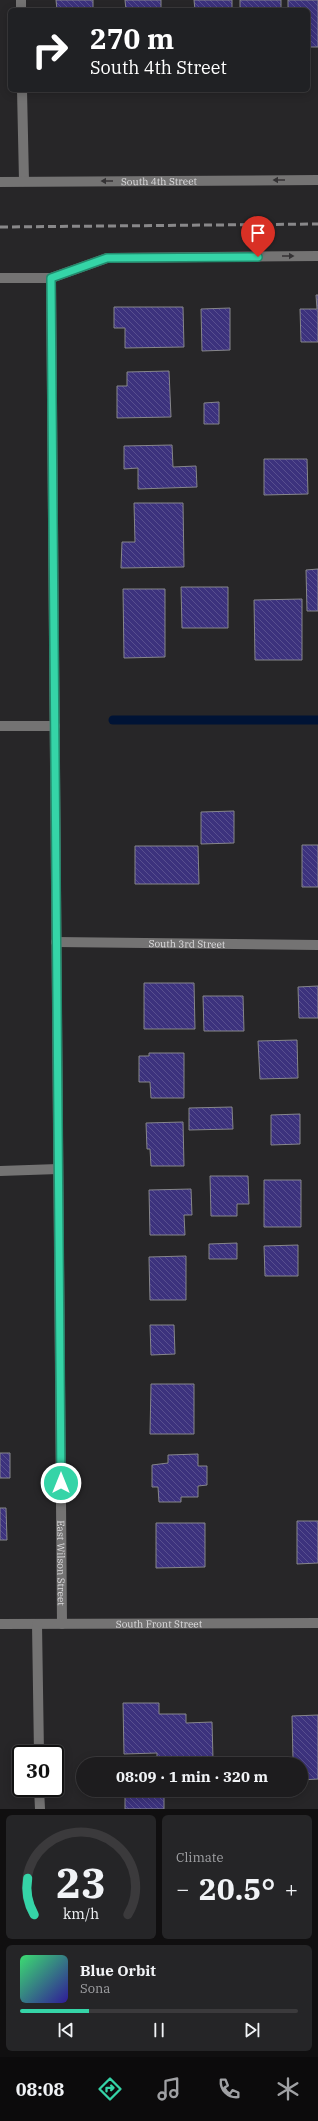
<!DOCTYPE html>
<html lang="en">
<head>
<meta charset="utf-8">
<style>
	:root { --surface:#1d1c1e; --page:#252527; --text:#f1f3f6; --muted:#a0a1a4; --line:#3b3a3c; --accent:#35d4a7 }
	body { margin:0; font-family:"IBM Plex Serif",serif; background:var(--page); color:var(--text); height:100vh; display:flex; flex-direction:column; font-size:15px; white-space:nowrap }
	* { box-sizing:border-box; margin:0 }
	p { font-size:13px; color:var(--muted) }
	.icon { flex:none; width:22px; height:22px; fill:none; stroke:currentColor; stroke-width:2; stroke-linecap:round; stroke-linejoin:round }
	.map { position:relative; height:1809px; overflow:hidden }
	.details { display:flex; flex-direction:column; gap:6px; padding:6px; background:#100f10; flex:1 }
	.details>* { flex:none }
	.banner { position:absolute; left:8px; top:8px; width:302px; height:84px; border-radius:6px; box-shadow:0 2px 10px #0003,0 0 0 1px var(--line); background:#202124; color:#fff; overflow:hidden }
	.speed { position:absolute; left:12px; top:1745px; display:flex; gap:8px; font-size:20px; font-weight:700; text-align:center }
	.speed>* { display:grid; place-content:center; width:52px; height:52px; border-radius:50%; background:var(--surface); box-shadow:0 2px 10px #0003,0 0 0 1px var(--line); line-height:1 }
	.speed .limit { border:2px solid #111; border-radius:6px; background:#fff; color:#111 }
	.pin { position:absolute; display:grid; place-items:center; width:34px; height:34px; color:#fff; margin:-41px -17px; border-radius:50% 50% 50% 0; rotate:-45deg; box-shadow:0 0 4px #0007 }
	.pin .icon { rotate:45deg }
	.me { position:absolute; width:44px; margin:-22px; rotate:0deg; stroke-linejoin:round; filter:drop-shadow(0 0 3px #0008) }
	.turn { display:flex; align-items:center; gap:14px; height:84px; padding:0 16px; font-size:18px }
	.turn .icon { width:52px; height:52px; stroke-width:2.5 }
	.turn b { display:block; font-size:28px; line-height:34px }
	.big { font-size:30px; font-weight:700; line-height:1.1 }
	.details .card { flex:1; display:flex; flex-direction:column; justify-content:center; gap:6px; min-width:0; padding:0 14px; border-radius:6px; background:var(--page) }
	.details .dial { align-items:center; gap:0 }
	.dial svg { height:104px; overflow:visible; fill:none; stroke:var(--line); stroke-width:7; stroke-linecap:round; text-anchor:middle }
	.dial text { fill:var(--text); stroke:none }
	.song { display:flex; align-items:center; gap:12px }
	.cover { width:48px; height:48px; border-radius:6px; background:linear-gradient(135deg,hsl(140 70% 55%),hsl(250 70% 35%)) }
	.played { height:4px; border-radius:2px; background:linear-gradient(90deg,var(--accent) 25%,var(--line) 25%) }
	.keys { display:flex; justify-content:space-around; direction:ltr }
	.heat { display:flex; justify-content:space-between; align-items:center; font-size:22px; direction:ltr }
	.details .tiles { flex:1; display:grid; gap:6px; grid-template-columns:1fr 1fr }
	.card:last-child { grid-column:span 2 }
	.trip { position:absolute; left:76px; top:1757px; width:232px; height:40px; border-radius:20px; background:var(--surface); box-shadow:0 2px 10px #0003,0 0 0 1px var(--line); font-weight:700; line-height:40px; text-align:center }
	.tabs { display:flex; height:64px; justify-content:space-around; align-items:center; background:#0c0b0c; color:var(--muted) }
	.tabs .icon { width:28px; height:28px }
	.tabs .active { color:var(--accent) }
	.tabs b { font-size:18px; color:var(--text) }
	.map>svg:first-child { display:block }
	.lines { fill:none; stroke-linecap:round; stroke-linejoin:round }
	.stream { stroke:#001335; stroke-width:9 }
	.building { fill:url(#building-back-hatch); stroke:#86868a }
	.minor { stroke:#747373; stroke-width:10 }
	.rail { stroke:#89888a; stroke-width:3; stroke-dasharray:8 4; stroke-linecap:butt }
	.oneway { fill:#343234 }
	.route-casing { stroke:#228a6d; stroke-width:10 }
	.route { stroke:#35d4a7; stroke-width:7 }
	.labels { text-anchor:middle; stroke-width:3; stroke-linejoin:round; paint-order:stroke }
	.street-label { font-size:10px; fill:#dddcde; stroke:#1e1c1f }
</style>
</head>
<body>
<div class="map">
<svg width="318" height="1809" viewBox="0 0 318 1809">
	<defs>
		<pattern id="building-back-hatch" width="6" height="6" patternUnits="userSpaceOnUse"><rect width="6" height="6" fill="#3c327d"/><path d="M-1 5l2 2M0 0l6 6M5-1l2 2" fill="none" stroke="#584f8f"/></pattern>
	</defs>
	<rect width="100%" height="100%" fill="#272628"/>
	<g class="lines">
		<path class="stream" d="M113 720H318"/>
	</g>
	<path class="building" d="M56 0H93V10H57Z
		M125 0H161V10H126Z
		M194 0H232V10H195Z
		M240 0H281V10H240Z
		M288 0H318V47H308V10H288Z
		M76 90H99V92H76Z
		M316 295H318V342H301L300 309H317Z
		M114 307H183L184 347 125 348V328H114Z
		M230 308V350L202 351 201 309Z
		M169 371 171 417 117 418V386H127V372Z
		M219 402V424H204V403Z
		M172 445 173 467 196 466 197 487 138 489V468L124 469V446Z
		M264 459H307L308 494 264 495Z
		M134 503H183L184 567 121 568 122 542H135Z
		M318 569V611H307L306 570Z
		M181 587H228V628H182Z
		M123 589H165V657L124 658Z
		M302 599V660H255L254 600Z
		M234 811V843L201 844V812Z
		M302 845H318V887H302Z
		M135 846H198L199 884H135Z
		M144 983H194L195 1029H144Z
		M318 986V1018H299L298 987Z
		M203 996H243L244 1031H204Z
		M297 1040 298 1078 260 1079 258 1041Z
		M149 1053H184V1098H151L150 1082H139V1056H149Z
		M232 1107 233 1129 189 1130V1108Z
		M300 1114V1144L271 1145V1115Z
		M183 1122 184 1166H151L150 1149H147L146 1123Z
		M210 1176H248L249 1204H237V1216H211Z
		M264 1180H301V1227H264Z
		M191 1189 192 1215H184L185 1235H150L149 1190Z
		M237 1243V1259H209V1244Z
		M298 1245V1276H265L264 1246Z
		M186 1256V1300H150L149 1257Z
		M150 1325H174L175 1354 151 1355Z
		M151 1384H194V1434H150Z
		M0 1453H10V1478H0Z
		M198 1454V1466H207V1485L198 1486V1497H181V1502H159L158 1487H152V1465L168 1463V1455Z
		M0 1508H6L7 1540H0Z
		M297 1521H318V1563L297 1564Z
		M156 1523H205V1567L156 1568Z
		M123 1703H159V1714H186V1723L212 1722 213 1759 157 1760V1753L124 1754Z
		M318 1715V1779L301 1780V1764H258V1761L293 1760 292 1716Z
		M259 1790H292V1796L259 1797Z
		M164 1791V1809H125V1792Z"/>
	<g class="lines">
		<g class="minor">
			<path d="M21 0V10"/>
			<path d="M22 90 24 181"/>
			<path id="s1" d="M0 182 318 180"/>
			<path d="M0 278H51L107 258 318 256"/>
			<path id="s2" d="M51 278 62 1624"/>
			<path d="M0 726H55"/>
			<path id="s3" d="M56 942 318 945"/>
			<path d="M0 1171 58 1169"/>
			<path id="s4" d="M0 1624 318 1623"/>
			<path d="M37 1624 39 1754"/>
			<path d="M39 1788 40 1809"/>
		</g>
		<path class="rail" d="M0 227 318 224"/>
	</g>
	<defs><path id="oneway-solid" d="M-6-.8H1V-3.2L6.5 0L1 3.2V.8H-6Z"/></defs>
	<g class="oneway">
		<use href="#oneway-solid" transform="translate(279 180) rotate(180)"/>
		<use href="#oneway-solid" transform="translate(107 181) rotate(180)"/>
		<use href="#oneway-solid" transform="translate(288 256)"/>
	</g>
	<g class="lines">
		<g class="route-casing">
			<path id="route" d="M61 1483 51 278 107 258 258 257"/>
		</g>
		<use href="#route" class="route"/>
	</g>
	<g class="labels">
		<g class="street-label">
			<text dy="4" stroke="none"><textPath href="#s1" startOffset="159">South 4th Street</textPath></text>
			<text dy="4" stroke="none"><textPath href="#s3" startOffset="131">South 3rd Street</textPath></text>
			<text dy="4" stroke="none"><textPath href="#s2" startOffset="1285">East Wilson Street</textPath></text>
			<text dy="4" stroke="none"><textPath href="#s4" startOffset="159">South Front Street</textPath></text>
		</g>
	</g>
</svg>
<div class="speed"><div class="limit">30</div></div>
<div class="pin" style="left:258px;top:257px;background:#d93025"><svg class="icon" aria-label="arrive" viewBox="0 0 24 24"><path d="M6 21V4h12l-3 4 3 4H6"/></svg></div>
<svg class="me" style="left:61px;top:1483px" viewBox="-20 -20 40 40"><circle r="17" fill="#35d4a7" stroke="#fff" stroke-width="3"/><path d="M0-11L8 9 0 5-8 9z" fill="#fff"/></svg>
<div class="trip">08:09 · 1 min · 320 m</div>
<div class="banner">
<div class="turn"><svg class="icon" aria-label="right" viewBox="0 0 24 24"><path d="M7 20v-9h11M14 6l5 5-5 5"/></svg><div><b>270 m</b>South 4th Street</div></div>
</div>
</div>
<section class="details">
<div class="tiles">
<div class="card dial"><svg viewBox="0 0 100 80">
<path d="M14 69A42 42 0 1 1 86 69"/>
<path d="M14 69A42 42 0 0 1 9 41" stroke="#35d4a7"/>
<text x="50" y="56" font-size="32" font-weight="700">23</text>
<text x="50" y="72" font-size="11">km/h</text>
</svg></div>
<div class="card"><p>Climate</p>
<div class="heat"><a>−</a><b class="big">20.5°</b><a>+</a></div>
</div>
<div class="card">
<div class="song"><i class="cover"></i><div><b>Blue Orbit</b><p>Sona</p></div></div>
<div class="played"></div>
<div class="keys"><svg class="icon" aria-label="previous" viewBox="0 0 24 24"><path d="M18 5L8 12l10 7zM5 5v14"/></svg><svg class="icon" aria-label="pause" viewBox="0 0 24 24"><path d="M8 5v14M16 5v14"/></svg><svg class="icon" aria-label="next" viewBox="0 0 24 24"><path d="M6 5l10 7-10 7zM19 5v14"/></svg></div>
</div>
</div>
</section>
<nav class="tabs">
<b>08:08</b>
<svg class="icon active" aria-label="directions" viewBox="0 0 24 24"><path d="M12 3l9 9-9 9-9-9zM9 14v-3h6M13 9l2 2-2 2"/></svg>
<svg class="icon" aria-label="music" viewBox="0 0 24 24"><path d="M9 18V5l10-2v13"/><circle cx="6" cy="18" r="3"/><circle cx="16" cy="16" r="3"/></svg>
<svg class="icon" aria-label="phone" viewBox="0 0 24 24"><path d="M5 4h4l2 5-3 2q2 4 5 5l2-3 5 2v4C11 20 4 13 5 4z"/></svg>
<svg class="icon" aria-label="climate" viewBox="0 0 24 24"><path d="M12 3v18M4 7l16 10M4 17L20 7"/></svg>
</nav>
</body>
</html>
